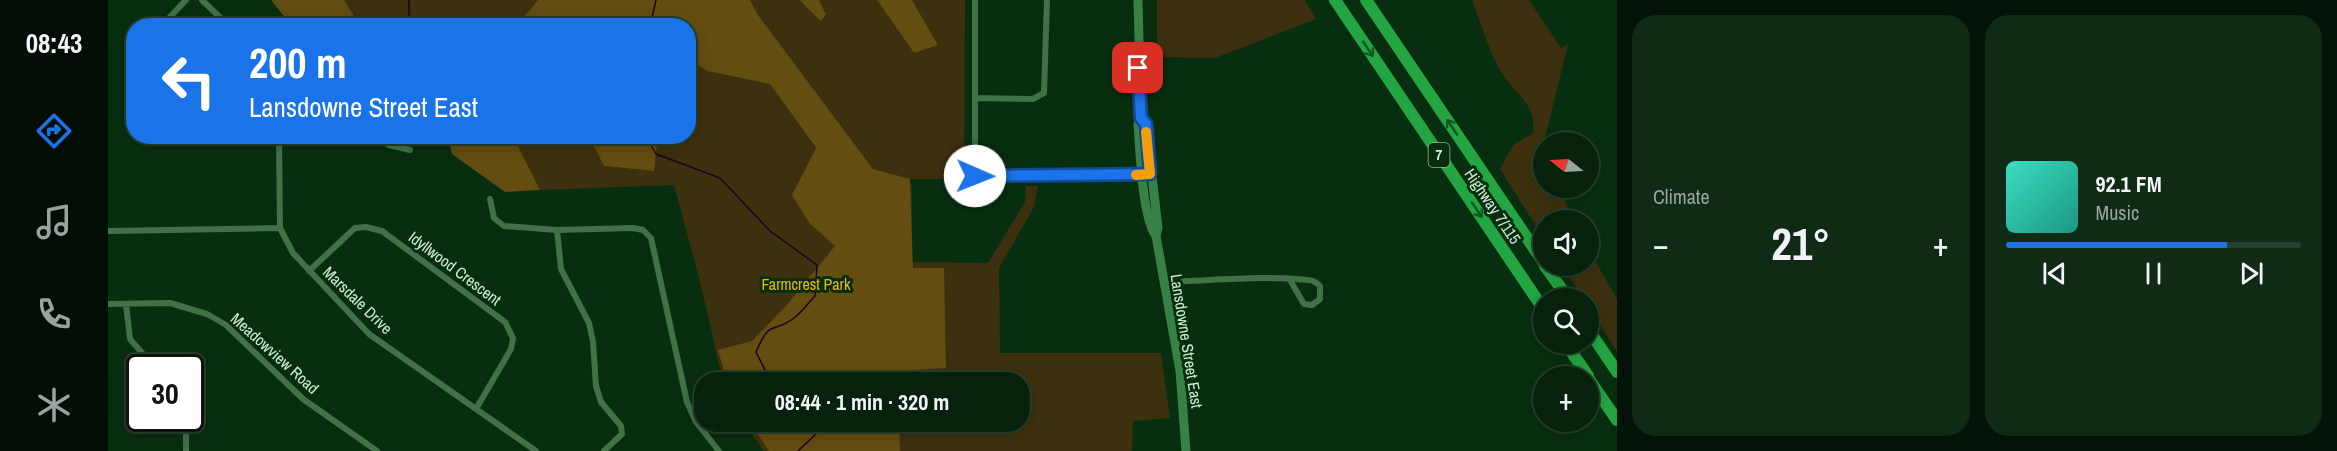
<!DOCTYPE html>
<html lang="en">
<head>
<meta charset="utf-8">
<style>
	:root { --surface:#06220c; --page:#0f2a15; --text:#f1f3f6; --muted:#98a49d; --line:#273f2d; --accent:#1a73e8 }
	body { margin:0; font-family:"Archivo Narrow",sans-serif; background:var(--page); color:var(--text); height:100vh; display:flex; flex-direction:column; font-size:22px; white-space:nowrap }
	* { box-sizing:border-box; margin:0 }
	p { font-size:20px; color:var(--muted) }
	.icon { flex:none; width:33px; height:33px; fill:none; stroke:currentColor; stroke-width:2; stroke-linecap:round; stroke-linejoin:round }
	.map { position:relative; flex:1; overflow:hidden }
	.side { display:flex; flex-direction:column; gap:15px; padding:15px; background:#031307; width:720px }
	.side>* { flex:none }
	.hud { position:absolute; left:18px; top:18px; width:570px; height:126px; border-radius:24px; box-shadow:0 3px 15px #0003,0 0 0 2px var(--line); background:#1a73e8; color:#fff; overflow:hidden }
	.needle { width:39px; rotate:288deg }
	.tools { position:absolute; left:1425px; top:132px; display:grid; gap:12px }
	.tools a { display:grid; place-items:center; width:66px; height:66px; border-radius:50%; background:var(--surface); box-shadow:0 3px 15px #0003,0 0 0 2px var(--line); font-size:30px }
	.speed { position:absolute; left:18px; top:354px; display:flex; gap:12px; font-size:30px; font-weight:700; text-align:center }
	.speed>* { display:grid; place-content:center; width:78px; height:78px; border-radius:50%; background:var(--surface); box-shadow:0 3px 15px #0003,0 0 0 2px var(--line); line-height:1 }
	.speed .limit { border:3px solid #111; border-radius:9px; background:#fff; color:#111 }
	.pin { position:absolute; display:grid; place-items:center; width:51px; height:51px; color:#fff; margin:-26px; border-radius:12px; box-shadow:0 3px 9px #0006 }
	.me { position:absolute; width:66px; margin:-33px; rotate:91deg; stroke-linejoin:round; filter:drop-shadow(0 0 4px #0008) }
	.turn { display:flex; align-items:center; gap:21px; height:126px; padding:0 24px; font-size:27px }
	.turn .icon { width:78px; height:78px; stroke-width:2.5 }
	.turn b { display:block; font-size:42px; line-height:51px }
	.big { font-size:45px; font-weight:700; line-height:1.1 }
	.side .widget { flex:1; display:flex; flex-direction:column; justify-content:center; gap:9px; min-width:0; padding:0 21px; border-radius:24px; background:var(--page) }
	.song { display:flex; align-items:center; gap:18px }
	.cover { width:72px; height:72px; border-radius:9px; background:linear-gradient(135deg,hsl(170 70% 55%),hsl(170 70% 35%)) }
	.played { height:6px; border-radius:3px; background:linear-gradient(90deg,var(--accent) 75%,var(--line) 75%) }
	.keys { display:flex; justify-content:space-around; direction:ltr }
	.heat { display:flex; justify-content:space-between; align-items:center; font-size:33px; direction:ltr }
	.side .tiles { flex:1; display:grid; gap:15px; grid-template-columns:repeat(2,1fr) }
	.trip { position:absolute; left:586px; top:372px; width:336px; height:60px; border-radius:24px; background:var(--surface); box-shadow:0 3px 15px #0003,0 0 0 2px var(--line); font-weight:700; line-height:60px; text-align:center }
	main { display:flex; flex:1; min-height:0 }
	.dock { display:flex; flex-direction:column; width:108px; justify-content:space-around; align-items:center; background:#020e05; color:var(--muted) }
	.dock .icon { width:42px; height:42px }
	.dock .selected { color:var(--accent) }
	.dock b { font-size:27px; color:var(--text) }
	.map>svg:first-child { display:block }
	.green { fill:#3d300e }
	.forest { fill:#634d11 }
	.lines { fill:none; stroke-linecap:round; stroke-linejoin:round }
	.stream { stroke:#1e001f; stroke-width:1.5 }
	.street { stroke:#417147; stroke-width:6 }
	.secondary { stroke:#388146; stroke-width:9 }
	.highway { stroke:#24a543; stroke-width:12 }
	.oneway { stroke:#125822 }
	.route-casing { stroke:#114b97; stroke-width:15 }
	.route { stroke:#1a73e8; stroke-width:10 }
	.slow { stroke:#f59e0b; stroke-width:10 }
	.labels { text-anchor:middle; stroke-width:6; stroke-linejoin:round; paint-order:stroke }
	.shield { fill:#082e10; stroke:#95b298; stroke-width:1.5 }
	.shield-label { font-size:15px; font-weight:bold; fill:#d1ebd3 }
	.street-label { font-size:16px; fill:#d1ebd3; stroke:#082e10 }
	.park-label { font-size:16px; fill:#ecb70e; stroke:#082e10 }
</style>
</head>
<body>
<main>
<nav class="dock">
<b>08:43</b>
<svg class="icon selected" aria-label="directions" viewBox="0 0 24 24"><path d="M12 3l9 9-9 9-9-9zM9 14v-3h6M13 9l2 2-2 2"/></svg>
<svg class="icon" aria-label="music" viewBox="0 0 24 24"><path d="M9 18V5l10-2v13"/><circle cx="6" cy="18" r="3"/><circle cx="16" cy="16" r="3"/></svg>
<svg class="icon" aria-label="phone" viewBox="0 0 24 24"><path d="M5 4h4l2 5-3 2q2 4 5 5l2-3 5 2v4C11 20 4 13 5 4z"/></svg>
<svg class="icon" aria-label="climate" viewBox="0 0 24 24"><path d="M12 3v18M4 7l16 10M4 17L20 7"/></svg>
</nav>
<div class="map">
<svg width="1509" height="451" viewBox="0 0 1509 451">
	<rect width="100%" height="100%" fill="#082e10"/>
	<path class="green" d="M236 0H430L409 26 258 25 246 16Z
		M642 0H691L695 5 718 13 711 0H769L806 53 830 45 804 0H857L856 179H802L765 169 650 15Z
		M1049 0H1197L1208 19 1107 58 1049 57Z
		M1364 0H1421L1453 48 1460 44 1436 142V188H1452L1465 220H1436L1435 237 1392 169 1405 145 1425 133C1428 102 1408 96 1394 73 1381 52 1373 24 1364 0Z
		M581 59 599 71 662 84 708 149 690 184H804L803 262 880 263 917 202 918 186H930L926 207 891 268 892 353H1053L1062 418 1025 421 1024 451H656L635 422H912V382H615L592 281 566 185 432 190 408 142 397 137H481L496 166 546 171 550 137 580 136Z
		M1481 250 1509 299V352L1481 307 1480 298H1475L1454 266H1480Z"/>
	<path class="forest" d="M163 0H236L246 16 258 25H183Z
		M430 0H642L650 15 765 169 802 179 805 268H836L838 368 789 371V382H619L610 350 644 341 677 307 727 246 702 224 684 195 708 148 662 84 599 71 581 59 580 26 409 25Z
		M691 0H711L718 14 713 21Z
		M769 0H804L830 45 806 53Z
		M340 137H397L408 142 432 190 397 192 344 154Z
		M481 137H550L546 171 496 166Z
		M641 422H791L792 451H661Z"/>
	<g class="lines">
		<path class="stream" d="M301 0V18L305 24 310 26
			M337 26H339
			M542 26 548 0
			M538 136 548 154 612 178 662 231 709 265 707 296C700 303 694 312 686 318 664 335 663 317 648 352L663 382
			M690 451 709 433 710 422"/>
		<path class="street" d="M94 0 121 26
			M867 0V176L990 177 1042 174
			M62 17 78 0
			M867 98 925 99 936 93 939 0
			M171 136 172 228 185 253 261 334 428 451
			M270 136 281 145 302 150
			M382 199 386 218 396 226 449 230 525 228 535 230 543 238 579 402 588 422 611 451
			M449 230 453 269 481 323 485 342 488 386 493 402 513 426 514 434 496 451
			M0 231 172 228
			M201 271 247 228 258 227 274 231 397 322 405 338 403 349 368 409
			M1055 282C1103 281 1153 275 1200 280 1205 280 1208 282 1212 286V299L1204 305 1196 304 1182 280
			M0 304 62 303 99 314 118 325 195 399 269 451
			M18 304 22 339 47 368
			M78 418V451"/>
		<path class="secondary" d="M1030 0 1033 118 1030 124C1032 150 1034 217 1048 236
			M1033 118 1038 124 1050 228 1048 236 1072 371 1078 451"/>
		<path class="highway" d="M1227 0 1436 310
			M1258 0 1436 263
			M1437 266 1460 298
			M1480 329 1509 372
			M1458 344 1480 376
			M1480 378 1509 420"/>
	</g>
	<defs><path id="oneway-shaft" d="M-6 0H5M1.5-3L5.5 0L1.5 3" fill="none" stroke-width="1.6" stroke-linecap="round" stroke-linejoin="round" transform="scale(1.5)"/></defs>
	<g class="oneway">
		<use href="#oneway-shaft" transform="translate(1260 49) rotate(56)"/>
		<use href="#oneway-shaft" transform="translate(1344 127) rotate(-124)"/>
		<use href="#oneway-shaft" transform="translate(1369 210) rotate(56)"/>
	</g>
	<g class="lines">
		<g class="route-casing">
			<path id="route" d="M867 176 1042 174 1038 124 1033 118 1030 68"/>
		</g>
		<use href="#route" class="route"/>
		<path class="slow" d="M1028 175 1042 174 1038 132"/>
	</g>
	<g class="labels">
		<rect class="shield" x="1320.5" y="143" width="21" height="24" rx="4.5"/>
		<g class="shield-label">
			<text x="1331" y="160">7</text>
		</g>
		<g class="street-label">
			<text transform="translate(1385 206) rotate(56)" y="6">Highway 7/115</text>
			<text transform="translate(347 268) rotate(37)" y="6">Idyllwood Crescent</text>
			<text transform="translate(250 300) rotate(44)" y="6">Marsdale Drive</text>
			<text transform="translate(1079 341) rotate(81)" y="6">Lansdowne Street East</text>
			<text transform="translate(167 353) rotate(42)" y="6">Meadowview Road</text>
		</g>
		<g class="park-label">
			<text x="698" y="290">Farmcrest Park</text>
		</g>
	</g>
</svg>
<div class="tools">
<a><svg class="needle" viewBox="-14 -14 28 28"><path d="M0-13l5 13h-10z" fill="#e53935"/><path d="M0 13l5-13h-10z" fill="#98a49d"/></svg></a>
<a><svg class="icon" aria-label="sound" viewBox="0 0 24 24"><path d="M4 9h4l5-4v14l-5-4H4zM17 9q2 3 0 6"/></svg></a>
<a><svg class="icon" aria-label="search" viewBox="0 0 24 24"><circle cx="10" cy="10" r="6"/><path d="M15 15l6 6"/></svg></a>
<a>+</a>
</div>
<div class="speed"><div class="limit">30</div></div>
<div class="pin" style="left:1030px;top:68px;background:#d93025"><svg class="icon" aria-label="arrive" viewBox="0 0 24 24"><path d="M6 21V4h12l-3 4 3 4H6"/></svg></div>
<svg class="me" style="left:867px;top:176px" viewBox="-20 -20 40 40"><circle r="19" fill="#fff"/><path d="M0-13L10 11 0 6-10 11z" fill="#1a73e8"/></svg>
<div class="trip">08:44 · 1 min · 320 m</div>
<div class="hud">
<div class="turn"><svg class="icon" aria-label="left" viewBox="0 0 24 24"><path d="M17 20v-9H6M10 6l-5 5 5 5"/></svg><div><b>200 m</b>Lansdowne Street East</div></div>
</div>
</div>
<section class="side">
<div class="tiles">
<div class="widget"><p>Climate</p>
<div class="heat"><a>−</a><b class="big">21°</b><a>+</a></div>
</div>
<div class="widget">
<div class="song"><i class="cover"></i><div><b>92.1 FM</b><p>Music</p></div></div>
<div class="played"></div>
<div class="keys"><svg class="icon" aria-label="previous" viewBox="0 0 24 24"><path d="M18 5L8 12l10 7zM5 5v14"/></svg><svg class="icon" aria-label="pause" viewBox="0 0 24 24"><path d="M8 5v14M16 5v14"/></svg><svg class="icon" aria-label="next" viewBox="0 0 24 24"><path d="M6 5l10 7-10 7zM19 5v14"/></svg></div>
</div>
</div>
</section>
</main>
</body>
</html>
